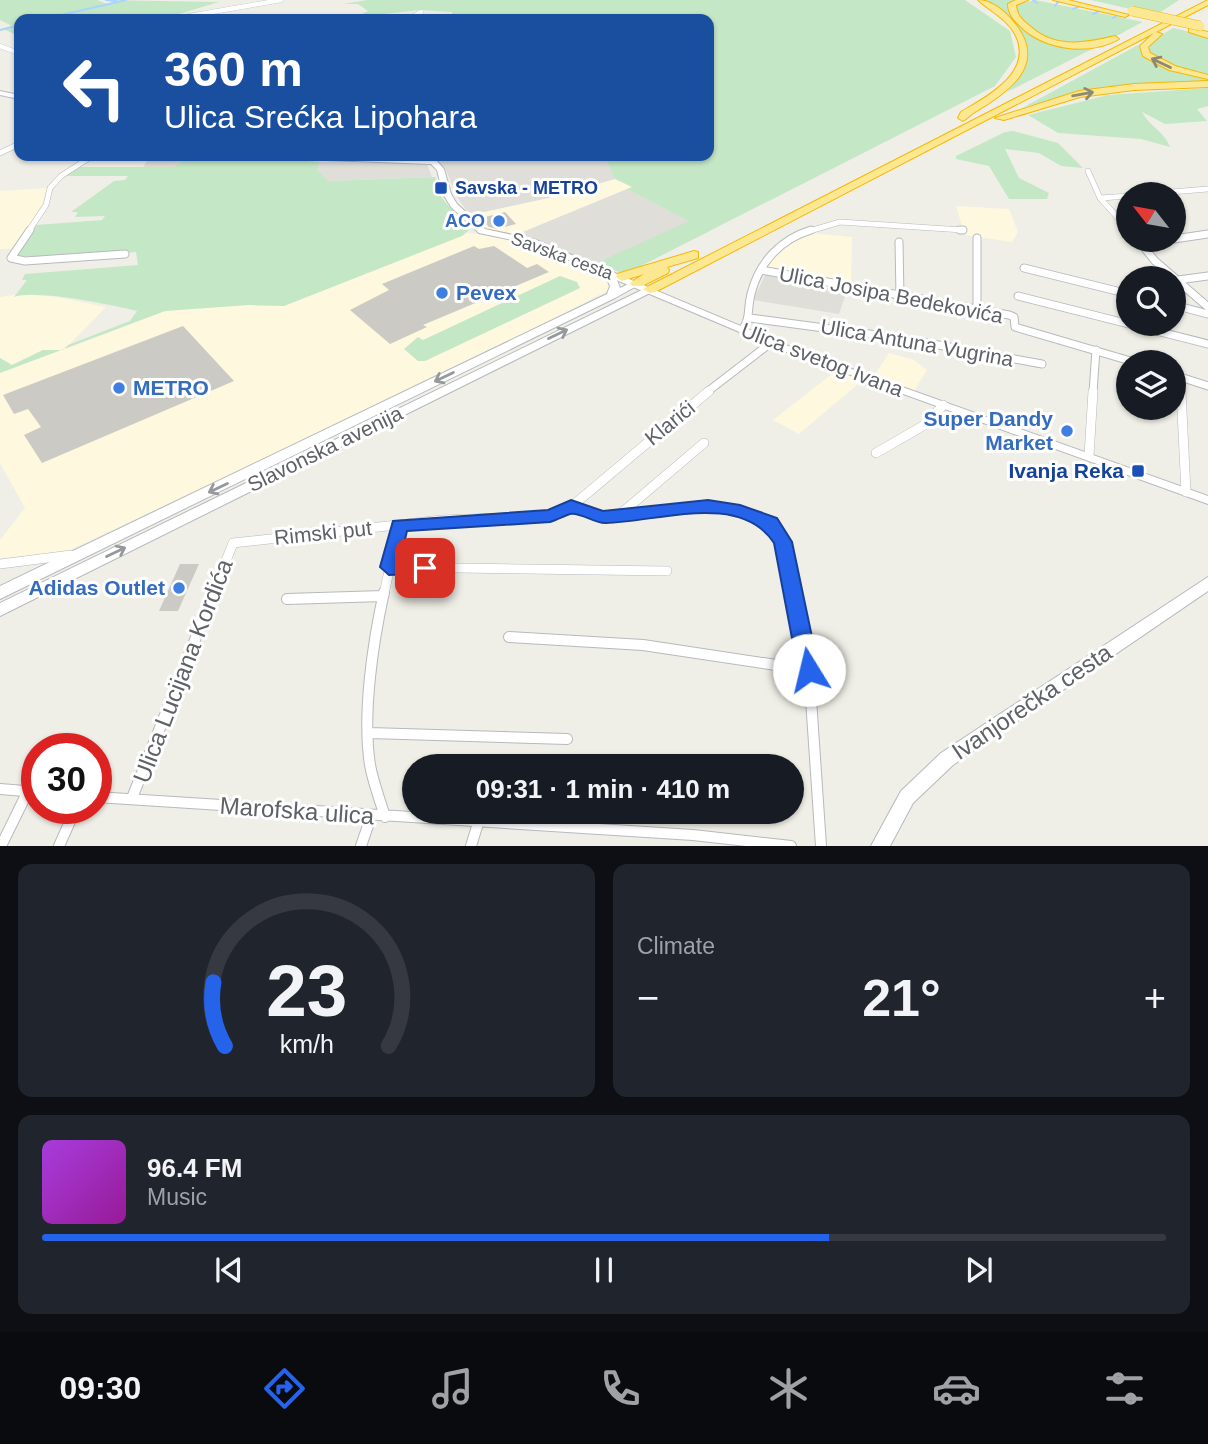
<!DOCTYPE html>
<html lang="en">
<head>
<meta charset="utf-8">
<style>
	:root { --surface:#171b24; --page:#20242c; --text:#f1f3f6; --muted:#9ea1a6; --line:#363941; --accent:#2563eb }
	body { margin:0; font-family:Helvetica,sans-serif; background:var(--page); color:var(--text); height:100vh; display:flex; flex-direction:column; font-size:26px; white-space:nowrap }
	* { box-sizing:border-box; margin:0 }
	p { font-size:23px; color:var(--muted) }
	.icon { flex:none; width:38px; height:38px; fill:none; stroke:currentColor; stroke-width:2; stroke-linecap:round; stroke-linejoin:round }
	.map { position:relative; height:846px; overflow:hidden }
	.details { display:flex; flex-direction:column; gap:18px; padding:18px; background:#0d0f14; flex:1 }
	.details>* { flex:none }
	.guide { position:absolute; left:14px; top:14px; width:700px; height:147px; border-radius:14px; box-shadow:0 2px 5px #0004; background:#1a4fa0; color:#fff; overflow:hidden }
	.needle { width:46px; rotate:301deg }
	.buttons { position:absolute; left:1116px; top:182px; display:grid; gap:14px }
	.buttons a { display:grid; place-items:center; width:70px; height:70px; border-radius:50%; background:var(--surface); box-shadow:0 2px 5px #0004; font-size:35px }
	.speed { position:absolute; left:21px; top:733px; display:flex; gap:14px; font-size:35px; font-weight:700; text-align:center }
	.speed>* { display:grid; place-content:center; width:91px; height:91px; border-radius:50%; background:var(--surface); box-shadow:0 2px 5px #0004; line-height:1 }
	.speed .limit { border:10px solid #d22; background:#fff; color:#111 }
	.pin { position:absolute; display:grid; place-items:center; width:60px; height:60px; color:#fff; margin:-30px; border-radius:14px; box-shadow:0 4px 10px #0006 }
	.me { position:absolute; width:77px; margin:-38px; rotate:351deg; stroke-linejoin:round; filter:drop-shadow(0 0 5px #0008) }
	.turn { display:flex; align-items:center; gap:24px; height:147px; padding:0 35px; font-size:32px }
	.turn .icon { width:91px; height:91px; stroke-width:2.5 }
	.turn b { display:block; font-size:49px; line-height:60px }
	.big { font-size:52px; font-weight:600; line-height:1.1 }
	.details .tile { flex:1; display:flex; flex-direction:column; justify-content:center; gap:10px; min-width:0; padding:0 24px; border-radius:14px; background:var(--page) }
	.details .dial { align-items:center; gap:0 }
	.dial svg { height:182px; overflow:visible; fill:none; stroke:var(--line); stroke-width:7; stroke-linecap:round; text-anchor:middle }
	.dial text { fill:var(--text); stroke:none }
	.song { display:flex; align-items:center; gap:21px }
	.cover { width:84px; height:84px; border-radius:10px; background:linear-gradient(135deg,hsl(280 70% 55%),hsl(300 70% 35%)) }
	.played { height:7px; border-radius:4px; background:linear-gradient(90deg,var(--accent) 70%,var(--line) 70%) }
	.keys { display:flex; justify-content:space-around; direction:ltr }
	.heat { display:flex; justify-content:space-between; align-items:center; font-size:38px; direction:ltr }
	.details .tiles { flex:1; display:grid; gap:18px; grid-template-columns:1fr 1fr }
	.tile:last-child { grid-column:span 2 }
	.trip { position:absolute; left:402px; top:754px; width:402px; height:70px; border-radius:35px; background:var(--surface); box-shadow:0 2px 5px #0004; font-weight:600; line-height:70px; text-align:center }
	.tab-bar { display:flex; height:112px; justify-content:space-around; align-items:center; background:#090b0e; color:var(--muted) }
	.tab-bar .icon { width:49px; height:49px }
	.tab-bar .on { color:var(--accent) }
	.tab-bar b { font-size:32px; color:var(--text) }
	.map>svg:first-child { display:block }
	.commercial { fill:#fef8df }
	.industrial { fill:#dfded9 }
	.green { fill:#c4e7c6 }
	.lines { fill:none; stroke-linecap:round; stroke-linejoin:round }
	.stream { stroke:#a9d4fe; stroke-width:2 }
	.building { fill:#cccac4 }
	.minor-far4-casing { stroke:#b7b9bd; stroke-width:5 }
	.minor-far3-casing { stroke:#b7b9bd; stroke-width:6 }
	.minor-far2-casing { stroke:#b7b9bd; stroke-width:9 }
	.minor-far1-casing { stroke:#b7b9bd; stroke-width:10 }
	.minor-casing { stroke:#b7b9bd; stroke-width:12 }
	.tertiary-casing { stroke:#b7b9bd; stroke-width:2 }
	.secondary-casing { stroke:#b5b9be; stroke-width:2 }
	.motorway-casing { stroke:#f6b902; stroke-width:2 }
	.minor-far4 { stroke:#fff; stroke-width:4.5 }
	.minor-far3 { stroke:#fff; stroke-width:5 }
	.minor-far2 { stroke:#fff; stroke-width:7 }
	.minor-far1 { stroke:#fff; stroke-width:9 }
	.minor { stroke:#fff; stroke-width:10 }
	.tertiary { fill:#fff; fill-rule:evenodd }
	.secondary { fill:#fff; fill-rule:evenodd }
	.motorway { fill:#fce892; fill-rule:evenodd }
	.motorway-bridge-casing { stroke:#f6b902; stroke-width:10; stroke-linecap:butt }
	.motorway-bridge { stroke:#fce892; stroke-width:9 }
	.oneway { stroke:#8d8a74 }
	.oneway2 { stroke:#96999c }
	.route { fill:#2563eb; stroke:#184099; stroke-width:2 }
	.transit-dot { fill:#1a4fb4; stroke:#fff; stroke-width:2.5 }
	.shop-dot { fill:#3f7fe0; stroke:#fff; stroke-width:2.5 }
	.labels { text-anchor:middle; stroke-width:6; stroke-linejoin:round; paint-order:stroke }
	.far-transit-label { font-size:18px; font-weight:bold; fill:#164399; stroke:#fff; text-anchor:start }
	.far-shop-label { font-size:18px; font-weight:bold; fill:#366cbe; stroke:#fff; text-anchor:end }
	.far-street-label { font-size:18px; fill:#5e6267; stroke:#fff }
	.shop-label { font-size:21px; font-weight:bold; fill:#366cbe; stroke:#fff; text-anchor:start }
	.street-label { font-size:21px; fill:#5e6267; stroke:#fff }
	.transit-label { font-size:21px; font-weight:bold; fill:#164399; stroke:#fff; text-anchor:end }
	.near-street-label { font-size:24px; fill:#5e6267; stroke:#fff }
</style>
</head>
<body>
<div class="map">
<svg width="1208" height="846" viewBox="0 0 1208 846">
	<rect width="100%" height="100%" fill="#f0efe7"/>
	<path class="commercial" d="M615 179 633 187 518 234 480 229 470 215 548 198Z
		M47 188 43 203 24 233 11 249H0V191Z
		M956 206 1009 209 1018 232 1012 242 965 235Z
		M467 233 508 237 534 245 607 277 612 282 609 290 485 354 68 551 54 555 0 558V540L25 508 0 463V373L60 350H43L12 365 0 358V297L22 294 57 297 106 307 65 349 165 311 248 305 284 306Z
		M810 233 852 237 851 285 767 268 778 249Z
		M889 353 914 360 927 370 914 391 873 377Z
		M837 370 864 379 799 434 773 420Z"/>
	<path class="industrial" d="M131 156H188L174 167H143L148 160 125 159Z
		M446 156H604L615 179 548 198 470 215 457 197 445 168 436 161Z
		M320 162 423 163 428 166 432 177 329 181 317 170Z
		M627 189 710 231 619 272 518 234Z
		M766 273 848 288 839 314 753 300Z"/>
	<path class="green" d="M0 0H97L107 4 114 2 104 0 219 2 162 19H19V36L3 29 12 26 0 20Z
		M367 0H965L1010 31 1016 57 995 86 625 274 597 263 689 221 627 189 632 187 615 179 604 156H709V19H452V12L420 10 356 17 368 11 358 4H343Z
		M984 0H1017L1008 5C1015 43 1064 44 1094 48L1007 92C1044 54 1023 26 984 0Z
		M1035 0 1143 22C1129 28 1113 40 1098 43 1064 50 1028 38 1014 5Z
		M1091 0H1179L1156 15Z
		M1173 28 1208 36V76L1162 63 1148 51 1153 40Z
		M1138 45 1147 58 1163 67 1208 78V83L1069 95 1024 107Z
		M1208 88V106L1197 109 1207 121 1165 124 1142 112C1150 127 1164 131 1170 147L1141 139 1058 133 1028 115 1108 95Z
		M1013 131 1058 143 1083 168 1061 166 1039 153 1005 149 1019 178 1049 193 1047 199H1009L989 166 956 159V156L1005 132Z
		M188 156H239L320 162 317 170 329 181 435 177 442 198 469 230 462 236 284 306 248 305 165 311 0 373V358L12 365 43 350H63L68 345 130 321 137 311C112 305 36 289 14 297L27 280H22L25 274 138 265 136 252 66 257 16 256 36 225 102 220 105 216 75 217 78 212H71L114 181 125 180 128 176H64L79 167H174Z
		M560 276 577 282 580 288 425 361H418L404 349 418 337 423 340Z"/>
	<g class="lines">
		<path class="stream" d="M106 0 116 1
			M1033 0 1037 3
			M1055 6 1058 2
			M1073 9 1078 7
			M1093 14 1099 11
			M1113 18 1118 15
			M44 19 126 0
			M0 30 19 25"/>
	</g>
	<path class="building" d="M505 212 516 224 497 229 489 227 481 218Z
		M474 246 479 249 494 246 527 268 537 264 549 272 423 325 427 327 390 344 350 310 389 290 382 284Z
		M183 326 234 381 42 463 24 435 41 427 28 409 14 414 3 395Z
		M180 564H199L178 611H159Z"/>
	<g class="lines">
		<g class="minor-far4-casing">
			<path id="minor-far4" d="M196 19 189 16 281 0
				M409 19 421 12
				M0 46 19 53"/>
		</g>
		<g class="minor-far3-casing">
			<path id="minor-far3" d="M0 153 19 144
				M1088 171 1100 198 1129 230
				M1146 194 1208 189
				M1100 198 1129 196
				M28 232 46 205 50 188 61 176 92 156
				M806 232 840 222 963 230"/>
		</g>
		<g class="minor-far2-casing">
			<path id="minor-far2" d="M30 230 11 258 25 261 125 254
				M960 230H963
				M977 238V310
				M1174 239 1208 234
				M1138 240 1155 261 1208 307
				M899 242 900 297
				M1141 243 1165 240
				M1024 268 1129 294
				M761 270 1009 315 1014 317 1015 327 1134 362
				M1178 280 1208 276
				M1018 296 1129 324
				M1174 305 1208 314
				M750 318 906 339 1042 364
				M1129 324 1208 344
				M742 330C751 317 747 309 751 294 759 262 781 239 811 230
				M1174 375 1208 386
				M1180 377 1181 392
				M707 392 772 342
				M1093 392 1096 350"/>
		</g>
		<g class="minor-far1-casing">
			<path id="minor-far1" d="M1181 391 1186 492
				M876 453 928 423 943 405
				M1089 456 1093 391
				M571 507 709 391
				M618 516 704 443
				M0 564 71 555
				M389 567 667 571
				M213 594 233 543 442 520 550 516 571 507 603 517 708 506 740 511 771 523 783 542 794 594
				M384 594 399 525"/>
		</g>
		<g class="minor-casing">
			<path id="minor" d="M384 592C373 642 362 714 370 765 373 782 380 800 385 817
				M794 592 809 670 821 846
				M287 599 383 596
				M509 637 643 645 809 670
				M370 733 567 739
				M0 789 37 792
				M96 797 693 835 791 846
				M132 798 214 592
				M1 846 28 791
				M59 846 76 808
				M361 846 371 817
				M471 846 479 820"/>
		</g>
		<g class="tertiary-casing">
			<path id="tertiary" d="M0 91 19 95V99L0 95Z
				M270 156H324L436 160 444 169 451 194 457 204 485 229 536 240 793 348 1208 496V504L787 352 531 244 479 233 451 207 443 194 437 170 431 164 274 158Z"/>
		</g>
		<g class="secondary-casing">
			<path id="secondary" d="M609 269 614 272 620 288 637 280 642 283 615 298 0 599V586L607 294 610 286 604 272Z
				M650 286 655 289 654 291 0 616V603Z
				M1208 577V591L953 765 913 803 890 846H871L901 791 941 753Z"/>
		</g>
		<g class="motorway-casing">
			<path id="motorway" d="M978 0C990 0 1002 9 1011 19 1049 61 1014 89 975 112 970 115 968 118 963 121L958 118 961 112C987 97 1035 72 1015 34 1007 19 990 11 978 0Z
				M1016 0H1028L1016 5C1017 16 1023 21 1031 27 1055 49 1086 43 1115 36L1119 39C1090 56 1045 50 1021 27 1014 20 1008 14 1008 4Z
				M1053 0H1068L1129 15 1125 17Z
				M1208 0V5L1156 32 1162 34 1148 47 1150 53 1175 66 1208 75V79L1169 70 1143 56 1140 46 1154 33 655 292 650 293 643 289Z
				M1192 28 1208 32V38L1189 32V28Z
				M1208 81V87L1134 90 1080 97 1004 120 995 118 1079 91 1134 84Z
				M694 251 698 252V258L667 267 669 270 668 273 642 286H632L630 283 644 274 622 281 616 277 617 274Z"/>
		</g>
		<use href="#minor-far4" class="minor-far4"/>
		<use href="#minor-far3" class="minor-far3"/>
		<use href="#minor-far2" class="minor-far2"/>
		<use href="#minor-far1" class="minor-far1"/>
		<use href="#minor" class="minor"/>
		<use href="#tertiary" class="tertiary"/>
		<use href="#secondary" class="secondary"/>
		<use href="#motorway" class="motorway"/>
		<g class="motorway-bridge-casing">
			<path id="motorway-bridge" d="M1132 11 1200 26"/>
		</g>
		<use href="#motorway-bridge" class="motorway-bridge"/>
	</g>
	<defs><path id="oneway-shaft" d="M-6 0H5M1.5-3L5.5 0L1.5 3" fill="none" stroke-width="1.6" stroke-linecap="round" stroke-linejoin="round" transform="scale(1.75)"/></defs>
	<g class="oneway">
		<use href="#oneway-shaft" transform="translate(1161 63) rotate(-154)"/>
		<use href="#oneway-shaft" transform="translate(1083 94) rotate(-10)"/>
	</g>
	<g class="oneway2">
		<use href="#oneway-shaft" transform="translate(558 334) rotate(-26)"/>
		<use href="#oneway-shaft" transform="translate(444 377) rotate(154)"/>
		<use href="#oneway-shaft" transform="translate(218 488) rotate(154)"/>
		<use href="#oneway-shaft" transform="translate(116 552) rotate(-26)"/>
	</g>
	<path class="route" d="M571 500 603 511 708 500 740 505 777 518 792 542 819 670 816 676 809 679 801 676 798 670 774 543C740 491 657 522 606 523 595 524 581 512 570 514 564 516 557 520 550 522L407 531 400 560 432 563 434 568 432 573 389 575 380 567 393 521 548 510Z"/>
	<g class="transit-dot">
		<rect x="434" y="181" width="14" height="14" rx="3.5"/>
		<rect x="1131" y="464" width="14" height="14" rx="3.5"/>
	</g>
	<g class="shop-dot">
		<circle cx="499" cy="221" r="7"/>
		<circle cx="442" cy="293" r="7"/>
		<circle cx="119" cy="388" r="7"/>
		<circle cx="1067" cy="431" r="7"/>
		<circle cx="179" cy="588" r="7"/>
	</g>
	<g class="labels">
		<g class="far-transit-label">
			<text x="455" y="194">Savska - METRO</text>
		</g>
		<g class="far-shop-label">
			<text x="485" y="227">ACO</text>
		</g>
		<g class="far-street-label">
			<text transform="translate(562 256) rotate(20)" y="6">Savska cesta</text>
		</g>
		<g class="shop-label">
			<text x="456" y="300">Pevex</text>
			<text x="133" y="395">METRO</text>
			<text x="1053" y="426" text-anchor="end">Super Dandy<tspan x="1053" dy="24">Market</tspan></text>
			<text x="165" y="595" text-anchor="end">Adidas Outlet</text>
		</g>
		<g class="street-label">
			<text transform="translate(891 295) rotate(11)" y="7">Ulica Josipa Bedekovića</text>
			<text transform="translate(917 343) rotate(10)" y="7">Ulica Antuna Vugrina</text>
			<text transform="translate(822 360) rotate(21)" y="7">Ulica svetog Ivana</text>
			<text transform="translate(670 423) rotate(-39)" y="7">Klarići</text>
			<text transform="translate(325 449) rotate(-26)" y="7">Slavonska avenija</text>
			<text transform="translate(323 533) rotate(-6)" y="7">Rimski put</text>
		</g>
		<g class="transit-label">
			<text x="1124" y="478">Ivanja Reka</text>
		</g>
		<g class="near-street-label">
			<text transform="translate(183 671) rotate(-69)" y="8">Ulica Lucijana Kordića</text>
			<text transform="translate(1032 702) rotate(-34)" y="8">Ivanjorečka cesta</text>
			<text transform="translate(297 811) rotate(4)" y="8">Marofska ulica</text>
		</g>
	</g>
</svg>
<div class="buttons">
<a><svg class="needle" viewBox="-14 -14 28 28"><path d="M0-13l5 13h-10z" fill="#e53935"/><path d="M0 13l5-13h-10z" fill="#9ea1a6"/></svg></a>
<a><svg class="icon" aria-label="search" viewBox="0 0 24 24"><circle cx="10" cy="10" r="6"/><path d="M15 15l6 6"/></svg></a>
<a><svg class="icon" aria-label="layers" viewBox="0 0 24 24"><path d="M12 4l9 5-9 5-9-5zM3 14l9 5 9-5"/></svg></a>
</div>
<div class="speed"><div class="limit">30</div></div>
<div class="pin" style="left:425px;top:568px;background:#d93025"><svg class="icon" aria-label="arrive" viewBox="0 0 24 24"><path d="M6 21V4h12l-3 4 3 4H6"/></svg></div>
<svg class="me" style="left:809px;top:670px" viewBox="-20 -20 40 40"><circle r="19" fill="#fff"/><path d="M0-13L10 11 0 6-10 11z" fill="#2563eb"/></svg>
<div class="trip">09:31 · 1 min · 410 m</div>
<div class="guide">
<div class="turn"><svg class="icon" aria-label="left" viewBox="0 0 24 24"><path d="M17 20v-9H6M10 6l-5 5 5 5"/></svg><div><b>360 m</b>Ulica Srećka Lipohara</div></div>
</div>
</div>
<section class="details">
<div class="tiles">
<div class="tile dial"><svg viewBox="0 0 100 80">
<path d="M14 69A42 42 0 1 1 86 69"/>
<path d="M14 69A42 42 0 0 1 9 41" stroke="#2563eb"/>
<text x="50" y="56" font-size="32" font-weight="700">23</text>
<text x="50" y="72" font-size="11">km/h</text>
</svg></div>
<div class="tile"><p>Climate</p>
<div class="heat"><a>−</a><b class="big">21°</b><a>+</a></div>
</div>
<div class="tile">
<div class="song"><i class="cover"></i><div><b>96.4 FM</b><p>Music</p></div></div>
<div class="played"></div>
<div class="keys"><svg class="icon" aria-label="previous" viewBox="0 0 24 24"><path d="M18 5L8 12l10 7zM5 5v14"/></svg><svg class="icon" aria-label="pause" viewBox="0 0 24 24"><path d="M8 5v14M16 5v14"/></svg><svg class="icon" aria-label="next" viewBox="0 0 24 24"><path d="M6 5l10 7-10 7zM19 5v14"/></svg></div>
</div>
</div>
</section>
<nav class="tab-bar">
<b>09:30</b>
<svg class="icon on" aria-label="directions" viewBox="0 0 24 24"><path d="M12 3l9 9-9 9-9-9zM9 14v-3h6M13 9l2 2-2 2"/></svg>
<svg class="icon" aria-label="music" viewBox="0 0 24 24"><path d="M9 18V5l10-2v13"/><circle cx="6" cy="18" r="3"/><circle cx="16" cy="16" r="3"/></svg>
<svg class="icon" aria-label="phone" viewBox="0 0 24 24"><path d="M5 4h4l2 5-3 2q2 4 5 5l2-3 5 2v4C11 20 4 13 5 4z"/></svg>
<svg class="icon" aria-label="climate" viewBox="0 0 24 24"><path d="M12 3v18M4 7l16 10M4 17L20 7"/></svg>
<svg class="icon" aria-label="car" viewBox="0 0 24 24"><path d="M5 17H2v-5l4-1 3-4h7l3 4 3 1v5h-3M9 17h6M6 11h13"/><circle cx="7" cy="17" r="2"/><circle cx="17" cy="17" r="2"/></svg>
<svg class="icon" aria-label="filters" viewBox="0 0 24 24"><path d="M4 7h16M4 17h16"/><circle cx="9" cy="7" r="2"/><circle cx="15" cy="17" r="2"/></svg>
</nav>
</body>
</html>
